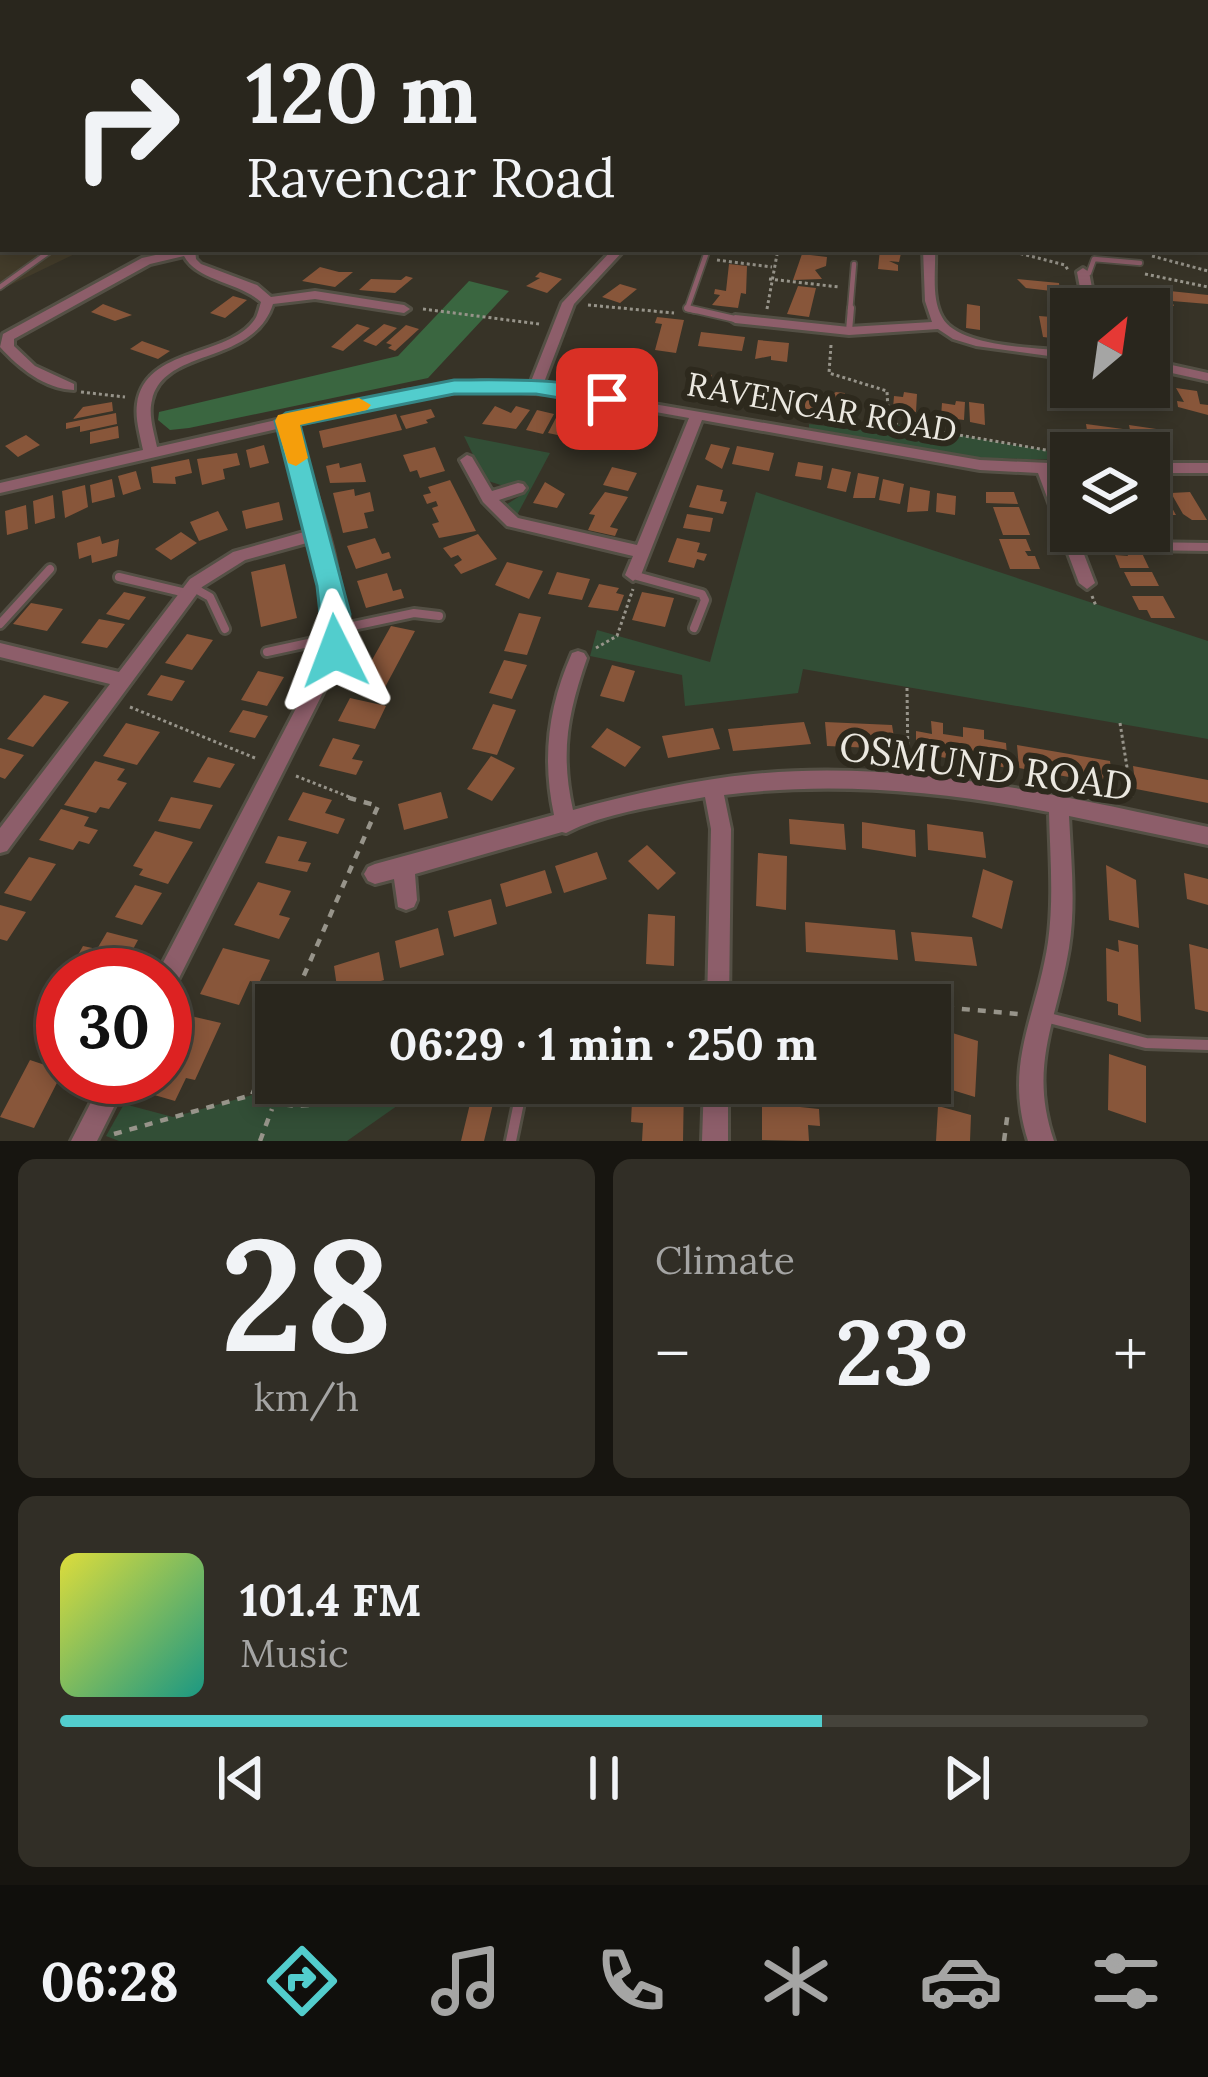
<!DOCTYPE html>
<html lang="en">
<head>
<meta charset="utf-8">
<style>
	:root { --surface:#29261d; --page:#312e26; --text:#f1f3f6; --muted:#a5a5a4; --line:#45433b; --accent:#52cdcd }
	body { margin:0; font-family:Lora,serif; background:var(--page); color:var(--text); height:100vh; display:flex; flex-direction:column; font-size:45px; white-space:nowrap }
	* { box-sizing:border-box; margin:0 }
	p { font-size:39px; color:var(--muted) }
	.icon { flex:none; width:66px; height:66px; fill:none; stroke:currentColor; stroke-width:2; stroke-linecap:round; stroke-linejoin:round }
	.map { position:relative; height:1141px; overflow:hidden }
	.panel { display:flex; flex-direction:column; gap:18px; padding:18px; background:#171510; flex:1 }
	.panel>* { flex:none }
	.top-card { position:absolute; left:0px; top:0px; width:1209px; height:252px; box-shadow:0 6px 18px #0003,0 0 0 3px var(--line); background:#29261d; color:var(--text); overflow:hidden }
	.needle { width:78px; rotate:29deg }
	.controls { position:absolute; left:1050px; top:288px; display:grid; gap:24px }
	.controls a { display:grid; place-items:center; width:120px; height:120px; border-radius:0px; background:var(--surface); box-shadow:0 6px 18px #0003,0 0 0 3px var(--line); font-size:60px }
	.speed { position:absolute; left:36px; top:948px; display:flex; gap:24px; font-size:60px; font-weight:700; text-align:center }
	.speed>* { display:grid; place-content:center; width:156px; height:156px; border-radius:50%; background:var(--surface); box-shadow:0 6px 18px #0003,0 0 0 3px var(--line); line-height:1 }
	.speed .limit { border:18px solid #d22; background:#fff; color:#111 }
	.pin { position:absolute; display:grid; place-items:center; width:102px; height:102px; color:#fff; margin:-51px; border-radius:24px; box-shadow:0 6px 18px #0006 }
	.me { position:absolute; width:132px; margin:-66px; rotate:357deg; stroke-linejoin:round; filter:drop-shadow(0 0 9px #0008) }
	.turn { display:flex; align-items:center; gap:42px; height:252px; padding:0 48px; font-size:54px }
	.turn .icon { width:156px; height:156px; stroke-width:2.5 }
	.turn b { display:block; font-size:84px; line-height:102px }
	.big { font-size:90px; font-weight:700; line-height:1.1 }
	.panel .card { flex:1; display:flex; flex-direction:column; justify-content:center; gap:18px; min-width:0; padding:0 42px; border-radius:18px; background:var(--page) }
	.panel .dial { align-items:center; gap:0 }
	.dial b { font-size:156px; line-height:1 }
	.song { display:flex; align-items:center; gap:36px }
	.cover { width:144px; height:144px; border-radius:18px; background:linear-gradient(135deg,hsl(60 70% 55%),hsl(170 70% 35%)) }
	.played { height:12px; border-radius:6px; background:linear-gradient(90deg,var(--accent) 70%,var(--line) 70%) }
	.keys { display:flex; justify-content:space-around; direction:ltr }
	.heat { display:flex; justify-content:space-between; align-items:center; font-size:66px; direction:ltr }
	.panel .tiles { flex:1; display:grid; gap:18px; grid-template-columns:1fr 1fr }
	.card:last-child { grid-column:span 2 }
	.trip { position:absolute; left:255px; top:984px; width:696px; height:120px; border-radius:0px; background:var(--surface); box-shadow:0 6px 18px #0003,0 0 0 3px var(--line); font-weight:700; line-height:120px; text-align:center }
	.dock { display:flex; height:192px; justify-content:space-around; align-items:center; background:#100f0c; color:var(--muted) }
	.dock .icon { width:84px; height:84px }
	.dock .active { color:var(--accent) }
	.dock b { font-size:54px; color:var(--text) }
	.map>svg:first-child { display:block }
	.built { fill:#433c2a }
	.green { fill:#324e36 }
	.forest { fill:#3a6640 }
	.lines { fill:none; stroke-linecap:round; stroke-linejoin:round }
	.stream { stroke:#466066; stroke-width:3 }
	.building { fill:#88563a }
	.service-far3-casing { stroke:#545045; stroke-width:8 }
	.service-far2-casing { stroke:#545045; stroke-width:10 }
	.service-far1-casing { stroke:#545045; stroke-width:14 }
	.service-casing { stroke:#545045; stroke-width:16 }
	.minor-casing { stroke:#545045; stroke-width:6 }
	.path-far1 { stroke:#97948a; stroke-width:3; stroke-dasharray:3 3; stroke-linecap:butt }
	.path { stroke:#97948a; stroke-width:4.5; stroke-dasharray:8 8; stroke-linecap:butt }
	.service-far3 { stroke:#8d5e6a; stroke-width:4.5 }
	.service-far2 { stroke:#8d5e6a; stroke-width:6 }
	.service-far1 { stroke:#8d5e6a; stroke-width:8 }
	.service { stroke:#8d5e6a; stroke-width:10 }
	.minor { fill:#8d5e6a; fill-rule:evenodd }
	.route { fill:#52cdcd; stroke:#358585; stroke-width:3 }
	.slow { fill:#f59e0b }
	.labels { text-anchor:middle; stroke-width:12; stroke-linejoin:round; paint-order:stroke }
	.street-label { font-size:33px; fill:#ebe8e0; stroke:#2d291d }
	.near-street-label { font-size:39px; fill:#ebe8e0; stroke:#2d291d }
</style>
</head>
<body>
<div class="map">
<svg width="1208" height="1141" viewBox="0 0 1208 1141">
	<rect width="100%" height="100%" fill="#373327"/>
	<path class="built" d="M5 0 73 3H3V249H85L0 290V3Z"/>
	<path class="green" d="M889 423 1071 455V460L980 458 809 428V424L889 433Z
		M464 436 550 453 517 515 507 504 523 494 519 485 507 487 485 480Z
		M756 492 1208 641V739L803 669 798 693 685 706 682 675 590 656 597 630 710 662Z
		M276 1047V1083H384L386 1088 400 1083 404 1101 347 1141H119L106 1136 124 1104 173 1117 252 1095Z"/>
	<path class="forest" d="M443 0H1208V76L1206 3Z
		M469 281 509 291 428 378 189 428 170 430 158 420 159 412 398 356Z"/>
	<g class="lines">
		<path class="stream" d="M1203 3 1207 0"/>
	</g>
	<path class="building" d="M880 249H902L899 262 889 261 898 265V271L878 269Z
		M802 254 827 257 826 266 815 270 822 279 793 280Z
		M729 264 747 266 746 294 741 293 738 308 712 305 720 295 714 294 715 289 726 291Z
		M320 267 339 272H353L335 287 302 281Z
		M540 272 562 279 547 293 526 286 540 278 535 277Z
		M406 276 413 278 395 293 359 290 371 279 401 280Z
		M1017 279 1059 283 1060 292 1026 288Z
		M620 284 637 289 620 303 602 297Z
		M798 286 816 288 809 317 787 314Z
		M1160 290 1208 295V304L1172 301 1174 306 1165 305Z
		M233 296 247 300 225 318 210 313Z
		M103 304 132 315 115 321 91 312Z
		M967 304 980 306V330L966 328Z
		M1039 316 1064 318 1068 340 1043 337Z
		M657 317 684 320 676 353 655 350 662 324 655 323Z
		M357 324 370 328 343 351 331 347Z
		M384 324 397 328 376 346 363 341Z
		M406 325 419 329 395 351 388 348 392 345 386 343Z
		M701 332 745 337 742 351 698 346Z
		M758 340 789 343 787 362 771 360V356L755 359Z
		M142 341 170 351 158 359 130 349Z
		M578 355 605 360 601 367 591 365 587 373 570 370Z
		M695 372 712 375 706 396 689 394Z
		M1176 388 1197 391 1200 404 1208 405V415L1178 407 1177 401 1184 402Z
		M836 392 845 393 842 416 827 414 829 396Z
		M904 392 917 394 916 412 893 409 894 396 903 397Z
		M811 393 823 394 821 411 799 408 801 396 811 398Z
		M956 401 965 402 964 420 941 417 942 403 955 405Z
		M112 402 113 411 73 419 83 407Z
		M969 402 984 404 985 425 970 422Z
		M495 406 511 413 516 406 530 410 516 429 482 424Z
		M431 409 435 417 426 420 428 423 406 429 400 416Z
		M537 410 554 414 543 434 526 430Z
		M116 413 117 424 80 432V426L66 429V423Z
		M396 414 402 430 323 448 319 431Z
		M558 414 577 418 567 437 548 433Z
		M583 418 601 422 591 443 573 439Z
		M1086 424 1123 429 1126 443 1110 441 1108 433 1102 432 1103 439 1088 437Z
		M1129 425 1163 430 1167 444 1150 442 1149 434H1144L1146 441 1132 440Z
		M118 426 119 438 90 444V432Z
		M26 435 40 445 18 457 5 446Z
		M711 444 730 448 722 469 705 459Z
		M264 445 269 463 250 468 246 450Z
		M737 446 774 453 769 471 732 464Z
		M435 447 445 471 420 478 417 470 410 472 403 455Z
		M237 453 240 465 223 469 225 479 202 485 197 459Z
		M189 459 192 473 175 477 176 484 153 483 151 467Z
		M798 462 823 466 821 480 795 476Z
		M339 463 340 468 361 463 366 482 330 483 326 466Z
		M612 467 637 473 628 491 603 485Z
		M832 468 851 472 846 492 827 488Z
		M136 471 141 489 123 495 118 476Z
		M858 473 879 477 875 498H853Z
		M112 479 115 497 92 503 90 485Z
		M883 479 904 484 900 504 879 500Z
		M450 480 476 531 439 538 432 524 439 522 432 508 438 506 436 501 427 504 423 495 431 493 428 487Z
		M545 482 565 494 557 508 533 503Z
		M85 485 88 507 65 518 62 491Z
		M697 485 723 490 720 501 727 502 723 514 689 507Z
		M910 487 930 491 928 511 907 512Z
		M354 489 355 496 370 492 374 511 364 513 368 528 343 533 333 493Z
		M605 492 628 497 610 527 618 529 615 536 588 530 595 515 589 514Z
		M986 492H1014L1018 504 986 503Z
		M1149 492H1163L1176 515H1155Z
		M1190 492 1207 520H1192L1183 514 1171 493Z
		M937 493 956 496 955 515 936 512Z
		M53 495 55 518 35 524 33 501Z
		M279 502 283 520 246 529 242 511Z
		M26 505 28 529 7 535 5 511Z
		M993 507H1019L1030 535H1003Z
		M218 511 228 530 199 541 190 522Z
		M687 514 713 518 710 532 683 528Z
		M181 532 197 543 171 560 155 549Z
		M478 534 497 559 461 574 454 565 462 560 458 555 451 558 443 548Z
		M100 536 102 544 119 539 117 556 92 563 91 555 79 559 77 543Z
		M375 538 382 554 389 552 391 558 356 569 347 546Z
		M677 538 700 543 697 552 707 554 704 561 697 559 694 568 668 562Z
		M999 539H1026L1031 551H1025L1028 556H1035L1040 569H1010Z
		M1126 551H1141L1149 568H1120L1115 555 1128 556Z
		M507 562 543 571 529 599 495 585Z
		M285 564 297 618 261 627 251 572Z
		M557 572 590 579 582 600 548 594Z
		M1124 572H1152L1159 586H1131Z
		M387 573 393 591 401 589 404 598 366 608 357 581Z
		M599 584 619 588 616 593 624 595 618 611 588 607Z
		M124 592 146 597 129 620 106 614Z
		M642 592 674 598 665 627 632 620Z
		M1132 596H1163L1175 618H1151L1147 610H1139Z
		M31 603 53 607 63 609 47 631 13 624Z
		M519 613 541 617 527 655 504 651Z
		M99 619 125 624 107 648 81 643Z
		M391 626 415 631 383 691 358 685Z
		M187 634 213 640 192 670 165 663Z
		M504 660 527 665 512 699 489 693Z
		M612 665 635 671 624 702 600 696Z
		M258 671 284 677 267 706 241 700Z
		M161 675 185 681 172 701 147 695Z
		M44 695 69 702 33 747 7 739Z
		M350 698 386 706 375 729 338 721Z
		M493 704 516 710 497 755 472 749Z
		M243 710 268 716 255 738 229 732Z
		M931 721 943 723V734L963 737V727L984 730V739L1006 743 1008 768 916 753V731L932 734Z
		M804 722 811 744 733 751 728 729Z
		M825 722 892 725 896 749 827 746Z
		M126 723 160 732 137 765 103 756Z
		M607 728 641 747 625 767 591 747Z
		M713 728 720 749 668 758 662 736Z
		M333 738 360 745 352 759 363 761 356 775 319 766Z
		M1017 745 1110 761 1113 785 1019 768Z
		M0 748 24 755 5 779 0 777Z
		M491 756 515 768 492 801 467 789Z
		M208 757 235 764 220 788 193 782Z
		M95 761 125 769 117 780 127 783 109 809 100 807 96 813 64 805Z
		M1133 766 1208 780V803L1136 789Z
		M303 792 332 800 325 813 345 819 338 834 288 820Z
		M441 792 448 818 404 830 398 804Z
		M171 797 213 805 200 829 158 821Z
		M61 809 89 817 84 826 98 830 89 844 79 841 73 850 39 840Z
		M789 819 844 824 846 850 790 844Z
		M862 822 915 830 916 857 862 848Z
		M927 824 983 832 986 858 928 850Z
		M155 831 193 842 168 884 139 875 143 869 133 866Z
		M278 836 307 842 298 861 311 863 307 872 265 863Z
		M647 845 676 873 658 890 628 861Z
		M597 852 607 879 564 893 555 866Z
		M758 853 787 856 786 910 756 906Z
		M29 857 56 864 31 901 4 893Z
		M1106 865 1136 880 1139 928 1109 920Z
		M983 869 1013 881 1002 929 972 917Z
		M545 870 552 893 506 907 500 884Z
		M1184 873 1208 879V905L1187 899Z
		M258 882 291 891 279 915 290 918 279 939 234 925Z
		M135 885 162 893 142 925 115 917Z
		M491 899 497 924 454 937 448 911Z
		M0 905 26 912 7 941 0 939Z
		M648 914 675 916 674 966 646 964Z
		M805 922 895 930 898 960 806 952Z
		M438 928 444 955 400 968 395 941Z
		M107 932 138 940 120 973 74 962 83 946 97 949Z
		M911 932 972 937 977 966 915 961Z
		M1118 940 1138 945 1141 1022 1118 1015V1004L1107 1001 1106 948 1119 952Z
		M1189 944 1208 949V1012L1195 1009Z
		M223 948 270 960 259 983 250 981 239 1005 200 994Z
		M379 952 384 980 338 994 334 966Z
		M546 984 551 1005H478V1004Z
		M63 1006V1044L44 1039Z
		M182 1014 221 1023 195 1080 186 1078 175 1101 144 1092 152 1077H165V1049Z
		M943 1030 978 1041 975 1097 939 1086Z
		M1109 1054 1146 1066V1123L1108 1110Z
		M30 1060 63 1071 34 1128 0 1117Z
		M475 1083H498L484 1141H461Z
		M645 1083H684L683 1141H642L643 1123 631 1122 632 1101 644 1102Z
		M740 1083H778L779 1096 740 1093Z
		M762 1103 819 1109 820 1126 808 1125 809 1141 762 1140Z
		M938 1106 971 1115 970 1141H936Z"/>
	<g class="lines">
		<g class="service-far3-casing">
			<path id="service-far3" d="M1089 273 1094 259 1140 263
				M0 287 53 249
				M696 311 687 309 708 249
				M850 311 854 264"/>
		</g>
		<g class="service-far2-casing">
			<path id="service-far2" d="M687 308 735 319
				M849 331 851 308"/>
		</g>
		<g class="service-far1-casing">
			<path id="service-far1" d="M1072 545 1208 547
				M633 575 702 594 705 600 694 628
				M119 577 186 593
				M192 587 210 597 225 629
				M0 624 50 569
				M339 629 414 613 439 616
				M267 652 336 637"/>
		</g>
		<g class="service-casing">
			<path id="service" d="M612 1005 717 986
				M1045 1017 1146 1043 1208 1045
				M511 1141 523 1083"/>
		</g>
		<g class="minor-casing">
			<path id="minor" d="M183 249H195L196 259 201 264 257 285 271 297 315 291 404 305 410 309 404 313 315 299 273 304C253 366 164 347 152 400 148 415 154 432 157 447L405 391 481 381 530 384 562 303 613 249H625L574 304 543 385 980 460 1071 464V474L1053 473 1071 520V531H1075L1095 583 1087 589 1079 583 1038 473 980 470 702 420 641 575 633 581 625 575 633 556 507 526 483 502 460 460 467 455 472 457 492 491 518 483 523 484 526 488 523 492 499 500 518 518 637 545 689 418 561 395 481 389 405 399 294 425C317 498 348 573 344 651L173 990 165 993V975L157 974 326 651 325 598 314 541 245 560 202 587 7 851 0 853V828L110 684 0 657V643L119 672 190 579 233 552 311 530 281 428 0 493V483L143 450C140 435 135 419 137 404 145 346 229 358 255 319 257 317 260 305 261 302 239 282 197 281 184 256L150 264 14 339V346L35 366 74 384V390C45 389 19 368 0 347L3 334 142 258Z
				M923 249H935C936 270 931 298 942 317 958 348 1040 348 1071 351V359L976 346 953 339 938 329 849 335 735 323 729 319 735 315 849 327 932 322 925 301Z
				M1083 268 1089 272 1096 309H1084L1077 272Z
				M1149 360 1208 373V381L1149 368Z
				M1149 463H1208V473H1149Z
				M578 651 584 653 587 658C568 713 560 752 573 810 632 794 692 780 753 774 906 759 1059 795 1208 827V845L1069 816C1071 860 1076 904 1069 948 1057 1021 1028 1065 1054 1141H1028C1003 1062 1037 1017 1048 942 1054 899 1050 855 1049 812 942 791 833 781 724 795L731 829 729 1005H707L711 829 705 797C662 805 603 813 566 833L562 832 415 874 417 900 414 907 406 910 398 907 394 879 375 884 368 881 364 874 368 867 375 864 554 815C542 758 548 707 572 653Z
				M104 1077H129L97 1141H71Z
				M704 1083H728V1141H702Z"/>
		</g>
		<path class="path-far1" d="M75 0 92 3
			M668 0 681 3
			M314 3 320 0
			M634 3 641 0
			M816 3 822 0
			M1003 249 1065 265 1068 270
			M1152 256 1208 271
			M717 260 772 267
			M1145 274 1208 287
			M769 279 839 287
			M588 305 674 313
			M423 309 539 324
			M767 309 778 249
			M831 345 829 373 887 391 889 431
			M81 392 125 397
			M889 423 1052 451
			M1092 596 1096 606
			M596 648 617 636 633 589
			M907 688 908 764
			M130 707 255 758
			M1120 723 1132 799
			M296 776 357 800"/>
		<path class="path" d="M738 988 922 1005
			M291 1005 378 806 346 797
			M930 1006 1018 1014
			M254 1096C300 1115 331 1103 375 1083
			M114 1134 252 1095 276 1039
			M260 1141 272 1109
			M1004 1141 1008 1111"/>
		<use href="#service-far3" class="service-far3"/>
		<use href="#service-far2" class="service-far2"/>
		<use href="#service-far1" class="service-far1"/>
		<use href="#service" class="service"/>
		<use href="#minor" class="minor"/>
	</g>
	<path class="route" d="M454 380C491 380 592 376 618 399L607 406 536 394H454L300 425 350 614 345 659H325L317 586 275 421 286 413Z"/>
	<path class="slow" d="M359 398 371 405 367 410 300 425 308 458 296 466 288 463 275 421 278 415Z"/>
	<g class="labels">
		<g class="street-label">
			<text transform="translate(822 407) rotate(10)" y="12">RAVENCAR ROAD</text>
		</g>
		<g class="near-street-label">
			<text transform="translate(986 766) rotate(8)" y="14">OSMUND ROAD</text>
		</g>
	</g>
</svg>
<div class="controls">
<a><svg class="needle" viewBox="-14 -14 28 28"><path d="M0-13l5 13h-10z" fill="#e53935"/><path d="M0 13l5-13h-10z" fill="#a5a5a4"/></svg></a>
<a><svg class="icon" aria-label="layers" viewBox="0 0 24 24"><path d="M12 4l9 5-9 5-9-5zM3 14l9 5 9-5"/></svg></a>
</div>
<div class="speed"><div class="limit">30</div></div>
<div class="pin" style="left:607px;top:399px;background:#d93025"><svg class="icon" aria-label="arrive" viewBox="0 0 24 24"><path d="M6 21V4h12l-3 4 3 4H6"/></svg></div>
<svg class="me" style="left:335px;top:651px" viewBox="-20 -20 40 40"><path d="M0-17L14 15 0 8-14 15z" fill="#52cdcd" stroke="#fff" stroke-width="4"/></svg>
<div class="trip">06:29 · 1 min · 250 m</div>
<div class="top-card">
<div class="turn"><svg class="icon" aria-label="right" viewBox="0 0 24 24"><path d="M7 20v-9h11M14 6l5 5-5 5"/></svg><div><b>120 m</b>Ravencar Road</div></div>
</div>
</div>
<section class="panel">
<div class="tiles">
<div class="card dial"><b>28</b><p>km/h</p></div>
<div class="card"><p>Climate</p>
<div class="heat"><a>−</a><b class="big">23°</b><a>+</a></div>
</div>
<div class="card">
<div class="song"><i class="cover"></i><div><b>101.4 FM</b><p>Music</p></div></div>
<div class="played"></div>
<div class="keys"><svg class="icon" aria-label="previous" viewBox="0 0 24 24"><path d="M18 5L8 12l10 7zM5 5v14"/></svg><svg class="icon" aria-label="pause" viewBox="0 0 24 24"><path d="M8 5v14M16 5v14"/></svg><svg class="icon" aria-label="next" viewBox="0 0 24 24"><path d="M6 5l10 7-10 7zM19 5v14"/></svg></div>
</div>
</div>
</section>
<nav class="dock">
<b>06:28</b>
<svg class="icon active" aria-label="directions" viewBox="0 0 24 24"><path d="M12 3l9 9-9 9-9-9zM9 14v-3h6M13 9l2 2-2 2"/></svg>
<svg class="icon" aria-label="music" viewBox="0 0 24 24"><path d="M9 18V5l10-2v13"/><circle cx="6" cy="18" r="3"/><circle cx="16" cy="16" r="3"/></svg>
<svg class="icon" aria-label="phone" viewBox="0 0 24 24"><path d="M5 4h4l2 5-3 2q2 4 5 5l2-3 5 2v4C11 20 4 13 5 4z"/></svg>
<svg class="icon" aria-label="climate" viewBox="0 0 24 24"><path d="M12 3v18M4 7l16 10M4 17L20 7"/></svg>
<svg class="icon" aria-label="car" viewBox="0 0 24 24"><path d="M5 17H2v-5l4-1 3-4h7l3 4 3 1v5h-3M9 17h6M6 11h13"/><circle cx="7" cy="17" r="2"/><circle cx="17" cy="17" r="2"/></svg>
<svg class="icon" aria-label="filters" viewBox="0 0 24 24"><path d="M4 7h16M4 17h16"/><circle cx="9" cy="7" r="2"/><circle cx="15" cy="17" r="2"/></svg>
</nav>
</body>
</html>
